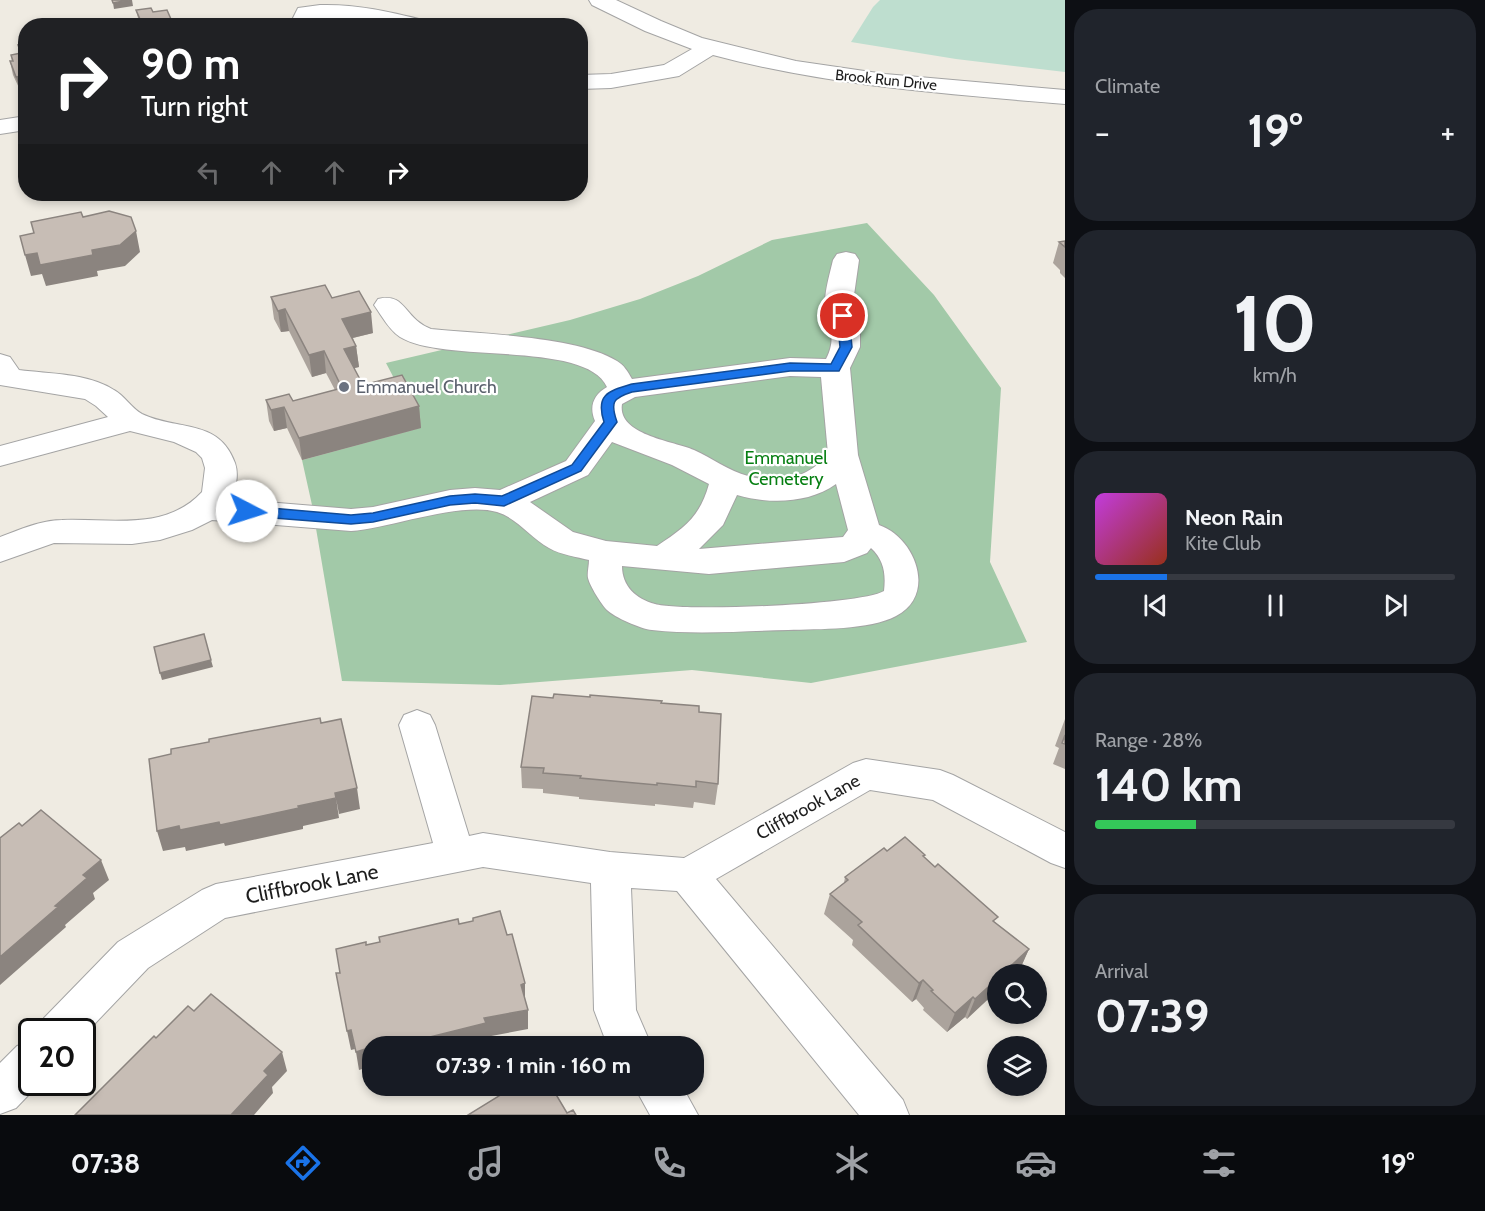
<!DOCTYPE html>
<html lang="en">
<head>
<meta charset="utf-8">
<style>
	:root { --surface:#171b24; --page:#20242c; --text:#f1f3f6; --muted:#9ea1a6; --line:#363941; --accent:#1a73e8 }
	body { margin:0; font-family:Cabin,sans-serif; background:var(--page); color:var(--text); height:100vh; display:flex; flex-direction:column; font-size:22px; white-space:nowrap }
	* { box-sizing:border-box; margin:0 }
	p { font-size:20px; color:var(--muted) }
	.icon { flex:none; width:33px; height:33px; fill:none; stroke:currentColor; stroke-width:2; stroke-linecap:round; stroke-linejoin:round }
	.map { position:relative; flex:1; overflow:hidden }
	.drawer { display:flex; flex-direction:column; gap:9px; padding:9px; background:#0d0f14; width:420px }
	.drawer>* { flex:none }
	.banner { position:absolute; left:18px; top:18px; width:570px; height:183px; border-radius:24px; box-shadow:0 3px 9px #0003; background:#202124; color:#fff; overflow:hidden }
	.tools { position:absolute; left:987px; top:964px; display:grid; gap:12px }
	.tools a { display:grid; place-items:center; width:60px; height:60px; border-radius:50%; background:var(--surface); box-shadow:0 3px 9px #0003; font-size:30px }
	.speed { position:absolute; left:18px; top:1018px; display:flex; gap:12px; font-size:30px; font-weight:700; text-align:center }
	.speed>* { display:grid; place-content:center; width:78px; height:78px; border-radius:50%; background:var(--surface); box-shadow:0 3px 9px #0003; line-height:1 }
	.speed .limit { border:3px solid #111; border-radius:9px; background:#fff; color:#111 }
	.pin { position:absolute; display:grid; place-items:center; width:51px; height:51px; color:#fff; margin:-26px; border:3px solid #fff; border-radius:50%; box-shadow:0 2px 6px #0007 }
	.me { position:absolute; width:66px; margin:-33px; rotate:95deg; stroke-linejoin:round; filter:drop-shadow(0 0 4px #0008) }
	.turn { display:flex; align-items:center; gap:21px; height:126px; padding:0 24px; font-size:27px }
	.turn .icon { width:78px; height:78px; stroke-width:2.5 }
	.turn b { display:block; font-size:42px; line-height:51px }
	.lanes { display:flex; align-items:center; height:57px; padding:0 24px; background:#0003; justify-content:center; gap:30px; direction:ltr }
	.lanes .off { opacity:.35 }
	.big { font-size:45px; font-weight:700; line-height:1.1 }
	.drawer .tile { flex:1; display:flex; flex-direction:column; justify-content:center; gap:9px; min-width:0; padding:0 21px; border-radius:24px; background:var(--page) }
	.drawer .dial { align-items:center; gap:0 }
	.dial b { font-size:78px; line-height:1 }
	.song { display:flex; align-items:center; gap:18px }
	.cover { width:72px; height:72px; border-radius:9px; background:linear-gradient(135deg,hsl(290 70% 55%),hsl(10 70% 35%)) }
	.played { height:6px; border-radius:3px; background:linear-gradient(90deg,var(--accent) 20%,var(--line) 20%) }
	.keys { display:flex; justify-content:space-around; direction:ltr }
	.heat { display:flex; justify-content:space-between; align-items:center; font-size:33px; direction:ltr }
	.charge { height:9px; border-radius:4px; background:linear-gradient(90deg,#34c759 28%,var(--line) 0) }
	.trip { position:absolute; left:362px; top:1036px; width:342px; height:60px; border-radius:24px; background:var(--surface); box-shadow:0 3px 9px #0003; font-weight:700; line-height:60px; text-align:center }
	.tabs { display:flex; height:96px; justify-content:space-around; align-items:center; background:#090b0e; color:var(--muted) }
	.tabs .icon { width:42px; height:42px }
	.tabs .selected { color:var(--accent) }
	.tabs b { font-size:27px; color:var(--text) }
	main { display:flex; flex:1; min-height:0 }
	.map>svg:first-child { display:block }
	.wetland { fill:#bedecf }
	.cemetery { fill:#a2c9a8 }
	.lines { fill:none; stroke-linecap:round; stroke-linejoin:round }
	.minor-casing { stroke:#a4a4a4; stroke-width:2 }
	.minor { fill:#fff; fill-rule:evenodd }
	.wall { fill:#aba39c }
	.shaded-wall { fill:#8b847f }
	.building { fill:#c7bdb5; stroke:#8b847f; stroke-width:1.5 }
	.route { fill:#1a73e8; stroke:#114b97; stroke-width:1.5 }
	.worship-dot { fill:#6b7280; stroke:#fff; stroke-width:2 }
	.labels { text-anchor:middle; stroke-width:4.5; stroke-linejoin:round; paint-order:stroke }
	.far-street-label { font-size:15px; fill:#1d1d1d; stroke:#fff }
	.worship-label { font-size:18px; fill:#5b616d; stroke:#fff; text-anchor:start }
	.park-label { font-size:18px; fill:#067f12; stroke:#fff }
	.street-label { font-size:18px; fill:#1d1d1d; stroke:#fff }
	.near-street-label { font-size:21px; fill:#1d1d1d; stroke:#fff }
</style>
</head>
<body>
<main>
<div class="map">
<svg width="1065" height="1115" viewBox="0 0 1065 1115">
	<rect width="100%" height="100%" fill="#efebe2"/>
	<path class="wetland" d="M880 0H1065V72L956 59 851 42 873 7Z"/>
	<path class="cemetery" d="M867 223 934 295 1001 388 990 562 1027 642 811 683 692 670 500 685 342 681 312 505 302 460 420 428 386 363 570 320 640 299 698 276 772 240Z"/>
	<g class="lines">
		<g class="minor-casing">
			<path id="minor" d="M589 0H616L661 21 702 38 796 61 885 74 1065 90V104C947 94 828 86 713 55L679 76 611 88 580 89V75L611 74 664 65 692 49 645 31 592 5Z
				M320 5C357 4 391 12 427 21L430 26H391L349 18 314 19 311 26H289L298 8Z
				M26 116V130L0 134V120Z
				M846 252 855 254 859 260 853 302 860 333V347L850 368 858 455 879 525C916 538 937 595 896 616 870 630 818 629 788 630 743 631 697 635 652 630 641 629 614 617 607 610 601 604 590 586 588 578 587 573 589 566 589 560 577 557 561 555 549 548 531 538 517 518 497 512 462 501 390 528 351 531L212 520 192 530 160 540 132 544 54 543 0 562V537C19 530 41 520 62 520 110 518 165 532 202 492L205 468 202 458 196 452 174 442 130 431 0 466V446L108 417 96 406 85 399 0 385V354L10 357 19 370C49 374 88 373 114 390 125 396 131 408 142 414 177 431 219 418 235 463 239 475 236 489 230 499L351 509 373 507 450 490 475 488 500 490 566 461 595 421C589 407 593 395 607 387 586 340 443 364 400 337 389 330 382 316 374 305L378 299C406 292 404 319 431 329 480 334 577 336 617 361 624 365 628 372 632 379L790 358 826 359C838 336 827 326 825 303 825 289 830 273 833 260L837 254ZM790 376 821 377 828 454C809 478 777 485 748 476 729 471 712 458 694 450 673 441 617 435 622 404L635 397ZM612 442 672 465 709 484C700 517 684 528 657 546L606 541 573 532 530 502 588 475ZM836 484 848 530 843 537 699 549 723 525 737 495C768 504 808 504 836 484ZM871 548C884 560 886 574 884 591 861 605 683 612 655 604 636 599 622 586 622 566L709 574 844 562 867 553Z
				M417 710 430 715 435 725 469 836 483 833 610 852 684 858 853 763 866 759 940 770 953 775 1065 832V868L1051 863 933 800 870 790 716 879 903 1100 909 1115H859L677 891 631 888 636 1010 652 1047H608L594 1010 591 883 483 867 225 918 148 968 82 1037V1032H38L44 1018 118 942 202 890 216 884 433 843 399 725 404 715Z
				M32 1041V1083H40L16 1108 0 1114V1063L17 1046Z
				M634 1086H682L698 1115H650Z"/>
		</g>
		<use href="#minor" class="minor"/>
	</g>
	<path class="wall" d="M136 10 153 12 174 26H140Z
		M26 44V89L20 90 13 75 10 61H12L11 55 20 54 18 45Z
		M1065 241V278L1060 273V270L1053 263 1059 242Z
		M271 297 332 298 373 333 353 338 356 346 359 367 354 368 363 385 419 406 421 428 302 460 287 428 274 431 269 421 266 400 293 401 335 390 326 373 312 377 289 331 281 332 274 319Z
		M590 697 661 703 699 712 718 784 715 805 694 802 693 808 655 804V806L579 799V797L543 793V789L522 788 521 767 553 698Z
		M1065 719V769L1053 764 1059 748 1055 746Z
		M887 851 925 855 924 858 996 923 1029 949 1020 969 1013 975H998L967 1019 965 1017 947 1032 923 1010 924 1008 916 999 912 1002 852 945 853 940 824 914 830 894 844 883 845 877Z"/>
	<path class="shaded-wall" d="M129 0H132L133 6 114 9 113 3Z
		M26 75V89L20 90 16 77Z
		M136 231 140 252 125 266 97 271 98 276 46 286 42 274 31 276 25 255 37 253 92 250Z
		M285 309 289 331 281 332 278 311Z
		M371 312 373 333 344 340 342 319Z
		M356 346 359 367 346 370 344 349Z
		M324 351 326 373 312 377 309 355Z
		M419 406 421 428 302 460 299 438Z
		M284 407 287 428 274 431 271 410Z
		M211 660 213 667 162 680 160 673Z
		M357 788 360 809 339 814 335 793Z
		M336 798 339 818 303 826V829L225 846 224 843 186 851 185 847 163 851 157 831 179 826 298 806Z
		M101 860 109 880 93 893 95 899 65 925 66 927 0 985V957L55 906 83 875Z
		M1029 949 1020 969 1013 975H1001Z
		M998 978V990L967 1019 975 999Z
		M923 980 916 999 912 1002 919 983Z
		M525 983V1003L521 985Z
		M973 997 965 1017 947 1032 955 1013Z
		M528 1010V1029L486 1037 487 1042 467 1047H402V1044L484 1018Z
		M351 1030 355 1049 351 1050 347 1031Z
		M400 1038 402 1047H372V1066L359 1070 356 1052Z
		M282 1052 287 1071 272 1087 273 1093 254 1115H231L264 1071Z"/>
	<path class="building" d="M112 0H129L113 3Z
		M151 8 153 12 167 10 174 26H143L136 10Z
		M26 44V75L16 77 10 61H13L11 55 21 53 18 45Z
		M109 211 131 217 136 231 120 245 92 250 93 255 40 265 37 253 25 255 20 236 34 233 31 222 81 212 83 217Z
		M1065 241V247L1059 242Z
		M325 285 332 298 359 291 371 312 342 319 356 346 344 349 363 385 402 375 419 406 299 438 284 407 271 410 266 400 289 394 293 401 342 388 324 351 309 355 285 309 278 311 271 297Z
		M204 634 211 660 160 673 154 647Z
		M554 694 590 697V695L662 701 661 703 699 706V712L721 714 718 784 696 781V787L657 783V785L580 778 581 776 543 773 544 768 521 767 532 696 553 698Z
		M320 718 321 723 341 719 357 788 335 793 336 798 298 806 299 808 220 825 219 822 180 830 179 826 157 831 149 759 171 754V749L209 742V739Z
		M1065 735V744L1062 743Z
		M41 810 101 860 83 875 87 878 55 906 58 907 0 957V838L19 823 22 826Z
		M905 837 925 855 923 856 935 867 938 864 998 917 993 921 1029 949 1001 975H998V978L975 999 973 997 955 1013 931 991 933 990 923 980 919 983 858 925 862 922 830 894 848 880 845 877 884 848 887 851Z
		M500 911 507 935 512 934 525 983 521 985 528 1010 484 1018 486 1023 402 1044 400 1038 356 1052 351 1030 347 1031 336 973H340L336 949 366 942V945L380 942 379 937 458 919 459 924 473 921V918Z
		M211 994 282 1052 264 1071 268 1075 231 1115H75L154 1036 156 1038 188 1006 194 1011Z
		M515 1086H517L519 1089 523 1086H551L567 1113 573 1110 576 1115H468Z"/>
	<path class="route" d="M843 312 849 316 852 347 839 371H790L632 392C613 398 610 402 617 422L581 471 504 506 475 503 450 505 373 522 351 524 247 516 240 511 247 506 351 515 373 513 450 496 475 494 502 496 572 465 604 422C595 394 609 391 632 384L790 363 831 364 840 347 837 316Z"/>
	<circle class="worship-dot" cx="344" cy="387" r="6"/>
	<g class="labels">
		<g class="far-street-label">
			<text transform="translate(886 80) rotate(6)" y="5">Brook Run Drive</text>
		</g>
		<g class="worship-label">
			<text x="356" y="393">Emmanuel Church</text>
		</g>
		<g class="park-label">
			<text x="786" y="464">Emmanuel<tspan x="786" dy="21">Cemetery</tspan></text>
		</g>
		<g class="street-label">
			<text transform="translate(808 807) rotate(-29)" y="6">Cliffbrook Lane</text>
		</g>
		<g class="near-street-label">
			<text transform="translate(312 884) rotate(-11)" y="7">Cliffbrook Lane</text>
		</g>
	</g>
</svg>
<div class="tools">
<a><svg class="icon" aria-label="search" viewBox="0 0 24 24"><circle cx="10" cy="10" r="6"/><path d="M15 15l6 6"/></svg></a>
<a><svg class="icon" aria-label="layers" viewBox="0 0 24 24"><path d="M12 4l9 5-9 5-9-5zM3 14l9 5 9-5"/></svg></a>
</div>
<div class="speed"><div class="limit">20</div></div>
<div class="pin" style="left:843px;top:316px;background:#d93025"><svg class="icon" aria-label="arrive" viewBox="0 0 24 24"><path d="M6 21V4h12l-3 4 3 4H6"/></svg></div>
<svg class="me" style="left:247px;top:511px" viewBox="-20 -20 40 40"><circle r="19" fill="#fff"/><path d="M0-13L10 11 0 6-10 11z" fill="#1a73e8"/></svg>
<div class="trip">07:39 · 1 min · 160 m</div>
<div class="banner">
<div class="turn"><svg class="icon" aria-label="right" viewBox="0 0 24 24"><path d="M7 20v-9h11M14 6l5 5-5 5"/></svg><div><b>90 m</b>Turn right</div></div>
<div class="lanes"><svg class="icon off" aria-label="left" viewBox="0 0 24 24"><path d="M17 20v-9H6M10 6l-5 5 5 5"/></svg><svg class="icon off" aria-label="ahead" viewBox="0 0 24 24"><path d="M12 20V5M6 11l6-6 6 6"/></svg><svg class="icon off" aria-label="ahead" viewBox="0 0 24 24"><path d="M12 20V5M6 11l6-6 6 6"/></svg><svg class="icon" aria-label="right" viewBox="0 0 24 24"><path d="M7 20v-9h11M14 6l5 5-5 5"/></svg></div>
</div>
</div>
<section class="drawer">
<div class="tile"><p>Climate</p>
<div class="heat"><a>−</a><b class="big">19°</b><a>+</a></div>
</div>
<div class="tile dial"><b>10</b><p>km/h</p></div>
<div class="tile">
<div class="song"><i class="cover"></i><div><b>Neon Rain</b><p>Kite Club</p></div></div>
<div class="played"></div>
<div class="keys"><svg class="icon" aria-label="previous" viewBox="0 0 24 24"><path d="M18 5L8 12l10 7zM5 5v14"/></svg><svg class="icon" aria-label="pause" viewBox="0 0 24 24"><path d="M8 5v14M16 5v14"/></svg><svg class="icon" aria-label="next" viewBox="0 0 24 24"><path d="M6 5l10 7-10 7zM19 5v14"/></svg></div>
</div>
<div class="tile"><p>Range · 28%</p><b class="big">140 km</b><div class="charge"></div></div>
<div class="tile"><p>Arrival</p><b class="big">07:39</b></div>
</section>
</main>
<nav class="tabs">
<b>07:38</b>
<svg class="icon selected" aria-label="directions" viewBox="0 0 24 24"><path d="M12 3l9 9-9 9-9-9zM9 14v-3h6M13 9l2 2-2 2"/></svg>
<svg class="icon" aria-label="music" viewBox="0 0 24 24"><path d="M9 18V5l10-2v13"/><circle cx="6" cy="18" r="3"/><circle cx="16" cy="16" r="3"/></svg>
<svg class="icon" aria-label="phone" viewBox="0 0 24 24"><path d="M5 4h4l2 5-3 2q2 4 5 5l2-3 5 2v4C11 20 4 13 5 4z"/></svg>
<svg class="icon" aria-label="climate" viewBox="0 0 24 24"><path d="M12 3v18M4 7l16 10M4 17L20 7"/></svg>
<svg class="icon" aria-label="car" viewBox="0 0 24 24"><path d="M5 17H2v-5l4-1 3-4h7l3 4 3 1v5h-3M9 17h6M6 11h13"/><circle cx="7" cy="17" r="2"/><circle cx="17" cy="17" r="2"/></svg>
<svg class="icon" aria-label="filters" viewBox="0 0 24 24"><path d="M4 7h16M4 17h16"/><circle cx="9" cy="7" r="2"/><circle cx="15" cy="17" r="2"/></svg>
<b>19°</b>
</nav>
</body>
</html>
